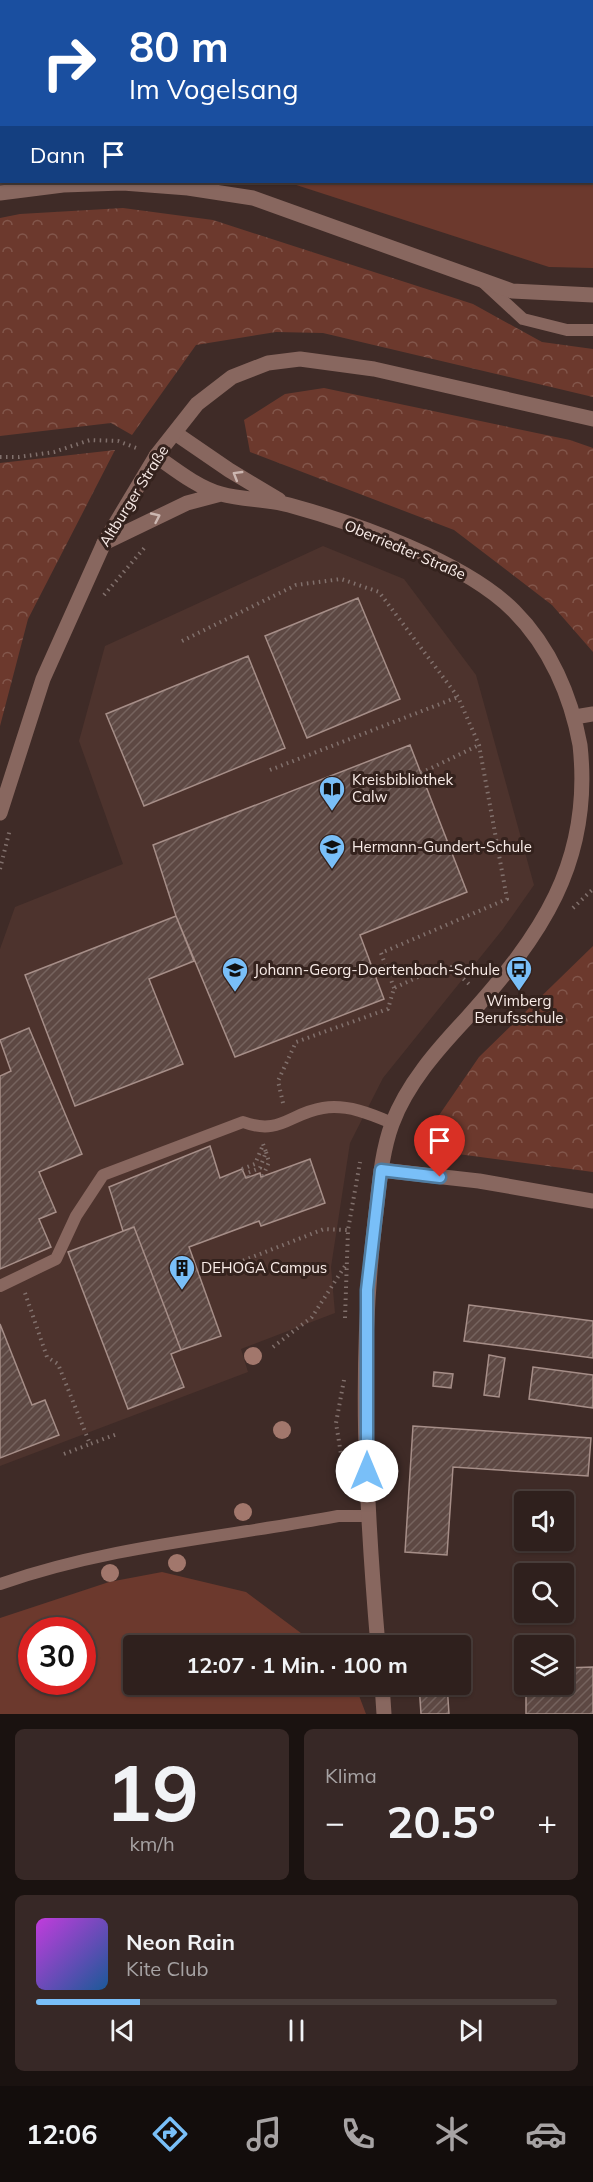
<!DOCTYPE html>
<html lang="de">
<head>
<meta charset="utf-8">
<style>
	:root { --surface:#2f201d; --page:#372826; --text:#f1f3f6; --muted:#a7a3a4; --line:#4a3e3b; --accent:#79bff8 }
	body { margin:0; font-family:Mulish,sans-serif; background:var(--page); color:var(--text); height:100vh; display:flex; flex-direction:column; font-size:22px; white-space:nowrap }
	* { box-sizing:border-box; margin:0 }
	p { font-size:20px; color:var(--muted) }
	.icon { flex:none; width:33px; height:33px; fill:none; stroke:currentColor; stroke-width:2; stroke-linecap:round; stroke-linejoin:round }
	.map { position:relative; height:1714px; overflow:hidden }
	.drawer { display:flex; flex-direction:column; gap:15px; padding:15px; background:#1a1210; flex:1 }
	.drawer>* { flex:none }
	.guide { position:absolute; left:0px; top:0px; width:594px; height:183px; box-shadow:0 2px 4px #0004,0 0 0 2px var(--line); background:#1a4fa0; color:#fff; overflow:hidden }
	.fabs { position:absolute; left:514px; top:1491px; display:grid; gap:12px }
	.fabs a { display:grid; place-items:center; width:60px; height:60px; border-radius:6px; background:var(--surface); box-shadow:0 2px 4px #0004,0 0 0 2px var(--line); font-size:30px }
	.speed { position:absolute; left:18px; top:1617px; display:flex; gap:12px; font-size:30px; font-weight:700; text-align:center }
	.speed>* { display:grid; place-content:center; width:78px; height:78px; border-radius:50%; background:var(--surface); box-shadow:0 2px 4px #0004,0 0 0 2px var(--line); line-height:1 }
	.speed .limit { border:9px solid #d22; background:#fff; color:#111 }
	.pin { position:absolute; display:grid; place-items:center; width:51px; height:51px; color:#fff; margin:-62px -26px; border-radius:50% 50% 50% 0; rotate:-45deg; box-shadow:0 0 6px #0007 }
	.pin .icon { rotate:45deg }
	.me { position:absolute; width:66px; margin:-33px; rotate:0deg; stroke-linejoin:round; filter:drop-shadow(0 0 4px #0008) }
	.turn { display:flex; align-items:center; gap:21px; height:126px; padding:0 30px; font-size:27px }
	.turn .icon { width:78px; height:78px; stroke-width:2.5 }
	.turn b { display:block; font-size:42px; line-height:51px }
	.then { display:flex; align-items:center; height:57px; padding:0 30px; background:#0003; gap:12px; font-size:22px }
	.big { font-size:45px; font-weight:700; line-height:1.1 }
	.drawer .widget { flex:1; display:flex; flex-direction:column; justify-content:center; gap:9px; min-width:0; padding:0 21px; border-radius:9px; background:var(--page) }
	.drawer .dial { align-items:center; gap:0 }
	.dial b { font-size:78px; line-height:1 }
	.song { display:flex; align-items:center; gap:18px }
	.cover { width:72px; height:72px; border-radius:9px; background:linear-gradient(135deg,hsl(290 70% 55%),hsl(210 70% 35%)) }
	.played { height:6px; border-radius:3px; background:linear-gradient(90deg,var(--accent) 20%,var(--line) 20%) }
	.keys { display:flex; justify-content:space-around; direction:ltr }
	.heat { display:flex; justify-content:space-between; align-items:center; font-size:33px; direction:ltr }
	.drawer .tiles { flex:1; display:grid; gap:15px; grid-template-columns:1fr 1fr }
	.widget:last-child { grid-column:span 2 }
	.trip { position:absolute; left:123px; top:1635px; width:348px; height:60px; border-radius:6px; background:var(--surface); box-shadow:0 2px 4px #0004,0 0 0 2px var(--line); font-weight:700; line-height:60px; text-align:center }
	.tabs { display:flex; height:96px; justify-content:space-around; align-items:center; background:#130d0c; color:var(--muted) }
	.tabs .icon { width:42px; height:42px }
	.tabs .current { color:var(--accent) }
	.tabs b { font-size:27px; color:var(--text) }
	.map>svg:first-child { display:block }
	.built { fill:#4d332d }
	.green { fill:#6c392d; fill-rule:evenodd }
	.forest { fill:url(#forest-crowns) }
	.building { fill:url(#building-hatch); stroke:#a68e88; stroke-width:1.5 }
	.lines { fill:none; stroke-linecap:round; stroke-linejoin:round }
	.path { stroke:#81706c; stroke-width:4; stroke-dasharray:1.5 4.5; stroke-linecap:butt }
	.service { stroke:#88675f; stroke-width:12 }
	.minor { stroke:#88675f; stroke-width:15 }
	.tertiary { stroke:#88675f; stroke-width:15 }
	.tree { fill:#a2776c }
	.oneway { stroke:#ccb7b1 }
	.route-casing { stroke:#4f7ca1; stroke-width:15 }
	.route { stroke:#79bff8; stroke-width:10 }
	.labels { text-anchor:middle; stroke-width:6; stroke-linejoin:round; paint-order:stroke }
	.street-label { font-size:15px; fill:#f9ece8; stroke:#34221d }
	.poi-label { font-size:15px; fill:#f9ece8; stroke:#34221d; text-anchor:start }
</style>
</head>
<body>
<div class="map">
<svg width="593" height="1714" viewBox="0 0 593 1714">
	<defs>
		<pattern id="forest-crowns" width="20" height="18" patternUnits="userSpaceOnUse" patternTransform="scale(1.5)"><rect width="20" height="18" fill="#6c392d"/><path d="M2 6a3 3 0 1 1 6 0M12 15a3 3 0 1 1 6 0" fill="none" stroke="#82564b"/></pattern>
		<pattern id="building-hatch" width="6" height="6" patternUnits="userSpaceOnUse" patternTransform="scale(1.5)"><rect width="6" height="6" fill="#5d4843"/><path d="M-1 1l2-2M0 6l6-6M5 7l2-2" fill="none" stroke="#75635e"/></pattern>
	</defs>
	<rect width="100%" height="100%" fill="#3f2b27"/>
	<path class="built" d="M323 546 404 579 476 675 534 885 503 929 383 1078 350 1143 331 1267 335 1313 241 1349 248 1372 0 1466V949L15 907 123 864 79 741 105 646Z"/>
	<path class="green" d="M0 0H593V268L549 267 287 182H592V2H2L0 173Z
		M162 1572 246 1592 317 1645 134 1646V1684L355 1685 366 1714H0V1618L109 1582ZM32 1630H82V1682H32Z"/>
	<path class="forest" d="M123 208 213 220 473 304 542 342 593 349V397L323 333 276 332 196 345 132 435 111 423 0 436V218L20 214Z
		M324 388 570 440 593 448V652L552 605 454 530 250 452 244 420 285 394Z
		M115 450 28 619 0 726V463Z
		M593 946V1172L443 1152 433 1124 479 1057Z"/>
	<path class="building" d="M358 598 400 699 307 738 265 636Z
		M248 656 285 748 144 806 106 714Z
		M410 745 467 892 360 935 384 999 235 1057 176 916 153 845Z
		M176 916 194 961 149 979 183 1064 75 1106 25 975Z
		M29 1028 82 1154 39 1172 56 1212 39 1219 51 1247 0 1269V1076L11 1071 0 1040Z
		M210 1146 220 1178 242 1169 246 1178 260 1173 261 1177 310 1159 325 1203 261 1226 259 1221 189 1247 221 1336 181 1350 134 1227 123 1231 109 1187Z
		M134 1227 181 1350 171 1354 184 1387 128 1409 68 1252Z
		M469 1305 593 1321V1358L464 1341Z
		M0 1324 32 1405 45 1400 59 1435 0 1458Z
		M489 1355 505 1358 499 1397 484 1395Z
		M533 1367 593 1375V1408L529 1399Z
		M434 1372 453 1374 451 1388 433 1386Z
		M413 1426 591 1438 588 1476 453 1467 447 1555 405 1552Z
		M593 1667V1714H526V1684H564V1668Z
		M317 1684H332L333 1692 317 1693Z
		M419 1684H447L449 1714H421Z"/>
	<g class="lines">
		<path class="path" d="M566 0 573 2
			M103 2 110 0
			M449 2 454 0
			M592 6H593
			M0 23H2
			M0 118H2
			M592 149H593
			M0 457H19L54 452 90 440 118 441 139 449
			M104 595 146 546
			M182 641 296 585 341 579 379 592 458 697 479 745 507 899 381 953 394 988
			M270 770 458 697
			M421 773 479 745
			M0 869 10 829
			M573 908 593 889
			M283 1103 278 1081 296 1042 388 1009 394 988 442 966 451 967 470 985
			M242 1169 255 1164 263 1145
			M263 1176 269 1162 266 1152
			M248 1177 247 1173 260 1168 266 1152 263 1144
			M232 1265 324 1229 348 1230
			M25 1293 47 1357 58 1364 90 1444 117 1434
			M345 1318 348 1230 360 1162
			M273 1347 312 1317 345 1266
			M344 1380 336 1423 345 1479
			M64 1454 90 1444"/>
		<path class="service" d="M483 282 523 319 567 330H593
			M0 1286 56 1259 76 1216 103 1175 243 1122C280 1136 290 1113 323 1108 347 1104 371 1114 392 1123
			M0 1584C113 1545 221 1538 338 1516H367"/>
		<path class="minor" d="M175 433 229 470 279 500
			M156 456C176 470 197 487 221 494 243 500 267 499 289 505 355 523 466 562 514 611 550 647 571 696 580 745 593 863 540 937 466 1019 437 1050 407 1084 392 1124 381 1154 379 1189 375 1221 358 1361 366 1505 378 1646
			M104 543 187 503 221 494
			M575 717 593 714
			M381 1170 479 1181 593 1201
			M382 1684 384 1714"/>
		<path class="tertiary" d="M0 193 63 185 123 183 188 188 253 198 512 291 593 295
			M0 813 43 679 104 543 156 456 197 404 232 377 268 363 300 359 374 369 593 419"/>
	</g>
	<g class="tree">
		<circle cx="253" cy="1356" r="9"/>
		<circle cx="282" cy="1430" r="9"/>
		<circle cx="243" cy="1512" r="9"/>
		<circle cx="177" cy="1563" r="9"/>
		<circle cx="110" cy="1573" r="9"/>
	</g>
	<defs><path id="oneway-chevron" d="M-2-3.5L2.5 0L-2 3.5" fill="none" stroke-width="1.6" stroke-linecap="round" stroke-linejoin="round" transform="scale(1.5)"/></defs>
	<g class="oneway">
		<use href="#oneway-chevron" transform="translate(237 475) rotate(-149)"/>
		<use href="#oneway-chevron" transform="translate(156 517) rotate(-25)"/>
	</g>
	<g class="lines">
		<g class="route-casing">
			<path id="route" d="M367 1471V1290L381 1170 440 1177"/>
		</g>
		<use href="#route" class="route"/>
	</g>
	<defs>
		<g id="library-pin" transform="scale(1.35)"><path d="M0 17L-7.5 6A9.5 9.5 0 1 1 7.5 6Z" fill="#79bff8" stroke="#34221d"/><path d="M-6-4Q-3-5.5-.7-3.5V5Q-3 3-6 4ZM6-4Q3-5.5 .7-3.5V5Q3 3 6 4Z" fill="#111"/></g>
		<g id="school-pin" transform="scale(1.35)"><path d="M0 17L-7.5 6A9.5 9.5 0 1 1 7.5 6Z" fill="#79bff8" stroke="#34221d"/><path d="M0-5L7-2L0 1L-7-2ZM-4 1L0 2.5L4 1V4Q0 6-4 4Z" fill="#111"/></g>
		<g id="bus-pin" transform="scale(1.35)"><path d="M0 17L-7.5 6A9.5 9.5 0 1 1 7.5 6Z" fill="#79bff8" stroke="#34221d"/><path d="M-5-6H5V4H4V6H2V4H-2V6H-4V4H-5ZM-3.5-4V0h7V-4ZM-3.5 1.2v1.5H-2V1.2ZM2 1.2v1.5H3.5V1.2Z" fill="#111"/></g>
		<g id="building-pin" transform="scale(1.35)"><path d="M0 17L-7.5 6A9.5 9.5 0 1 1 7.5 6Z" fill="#79bff8" stroke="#34221d"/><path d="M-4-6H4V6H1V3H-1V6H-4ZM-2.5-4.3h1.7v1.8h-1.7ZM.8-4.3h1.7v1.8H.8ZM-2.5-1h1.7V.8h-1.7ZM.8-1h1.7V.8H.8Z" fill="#111"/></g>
	</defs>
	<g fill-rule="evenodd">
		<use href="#library-pin" x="332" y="789"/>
		<use href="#school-pin" x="332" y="847"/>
		<use href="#bus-pin" x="519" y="969"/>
		<use href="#school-pin" x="235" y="970"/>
		<use href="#building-pin" x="182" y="1268"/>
	</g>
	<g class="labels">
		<g class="street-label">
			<text transform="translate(134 496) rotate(-58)" y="5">Altburger Straße</text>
			<text transform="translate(405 550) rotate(23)" y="5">Oberriedter Straße</text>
		</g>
		<g class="poi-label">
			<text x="352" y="785">Kreisbibliothek<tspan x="352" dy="17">Calw</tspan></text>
			<text x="352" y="852">Hermann-Gundert-Schule</text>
			<text x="254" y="975">Johann-Georg-Doertenbach-Schule</text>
			<text x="519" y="1006" text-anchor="middle">Wimberg<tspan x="519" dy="17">Berufsschule</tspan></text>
			<text x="201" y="1273">DEHOGA Campus</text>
		</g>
	</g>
</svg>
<div class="fabs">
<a><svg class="icon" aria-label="sound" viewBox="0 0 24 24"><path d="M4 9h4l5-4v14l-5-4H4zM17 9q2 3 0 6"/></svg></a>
<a><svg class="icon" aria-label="search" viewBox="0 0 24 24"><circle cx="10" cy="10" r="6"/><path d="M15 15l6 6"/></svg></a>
<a><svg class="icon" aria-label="layers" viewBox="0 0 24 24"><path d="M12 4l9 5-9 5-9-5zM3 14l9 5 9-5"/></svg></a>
</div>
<div class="speed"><div class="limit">30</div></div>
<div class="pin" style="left:440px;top:1177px;background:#d93025"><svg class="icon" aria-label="arrive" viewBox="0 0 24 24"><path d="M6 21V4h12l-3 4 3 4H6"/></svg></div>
<svg class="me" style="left:367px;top:1471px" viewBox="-20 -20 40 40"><circle r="19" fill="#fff"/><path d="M0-13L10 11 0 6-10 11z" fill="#79bff8"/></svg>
<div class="trip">12:07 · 1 Min. · 100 m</div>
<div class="guide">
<div class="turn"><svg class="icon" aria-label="right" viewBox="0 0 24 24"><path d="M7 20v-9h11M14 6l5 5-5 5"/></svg><div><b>80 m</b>Im Vogelsang</div></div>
<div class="then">Dann<svg class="icon" aria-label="arrive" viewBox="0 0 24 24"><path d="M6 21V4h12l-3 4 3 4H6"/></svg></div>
</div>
</div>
<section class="drawer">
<div class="tiles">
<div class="widget dial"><b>19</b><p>km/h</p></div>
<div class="widget"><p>Klima</p>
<div class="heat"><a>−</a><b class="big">20.5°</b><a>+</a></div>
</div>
<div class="widget">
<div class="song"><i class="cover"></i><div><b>Neon Rain</b><p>Kite Club</p></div></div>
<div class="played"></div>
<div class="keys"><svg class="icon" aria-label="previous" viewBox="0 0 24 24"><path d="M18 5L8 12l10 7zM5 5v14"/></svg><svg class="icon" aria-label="pause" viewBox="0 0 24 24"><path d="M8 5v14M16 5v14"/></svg><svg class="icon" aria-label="next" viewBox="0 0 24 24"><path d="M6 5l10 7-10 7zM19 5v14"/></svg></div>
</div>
</div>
</section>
<nav class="tabs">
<b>12:06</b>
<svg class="icon current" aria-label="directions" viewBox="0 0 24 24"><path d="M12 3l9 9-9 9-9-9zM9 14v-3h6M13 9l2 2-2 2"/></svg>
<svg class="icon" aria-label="music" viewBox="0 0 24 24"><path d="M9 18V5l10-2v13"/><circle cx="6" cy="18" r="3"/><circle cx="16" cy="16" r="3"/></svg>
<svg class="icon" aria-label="phone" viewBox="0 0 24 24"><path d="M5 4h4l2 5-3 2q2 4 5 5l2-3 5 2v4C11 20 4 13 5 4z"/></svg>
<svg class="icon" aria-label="climate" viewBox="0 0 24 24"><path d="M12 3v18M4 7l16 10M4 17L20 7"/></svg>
<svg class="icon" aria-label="car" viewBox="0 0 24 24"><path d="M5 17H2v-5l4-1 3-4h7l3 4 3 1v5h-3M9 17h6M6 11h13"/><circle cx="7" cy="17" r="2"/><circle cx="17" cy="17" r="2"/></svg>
</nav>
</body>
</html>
